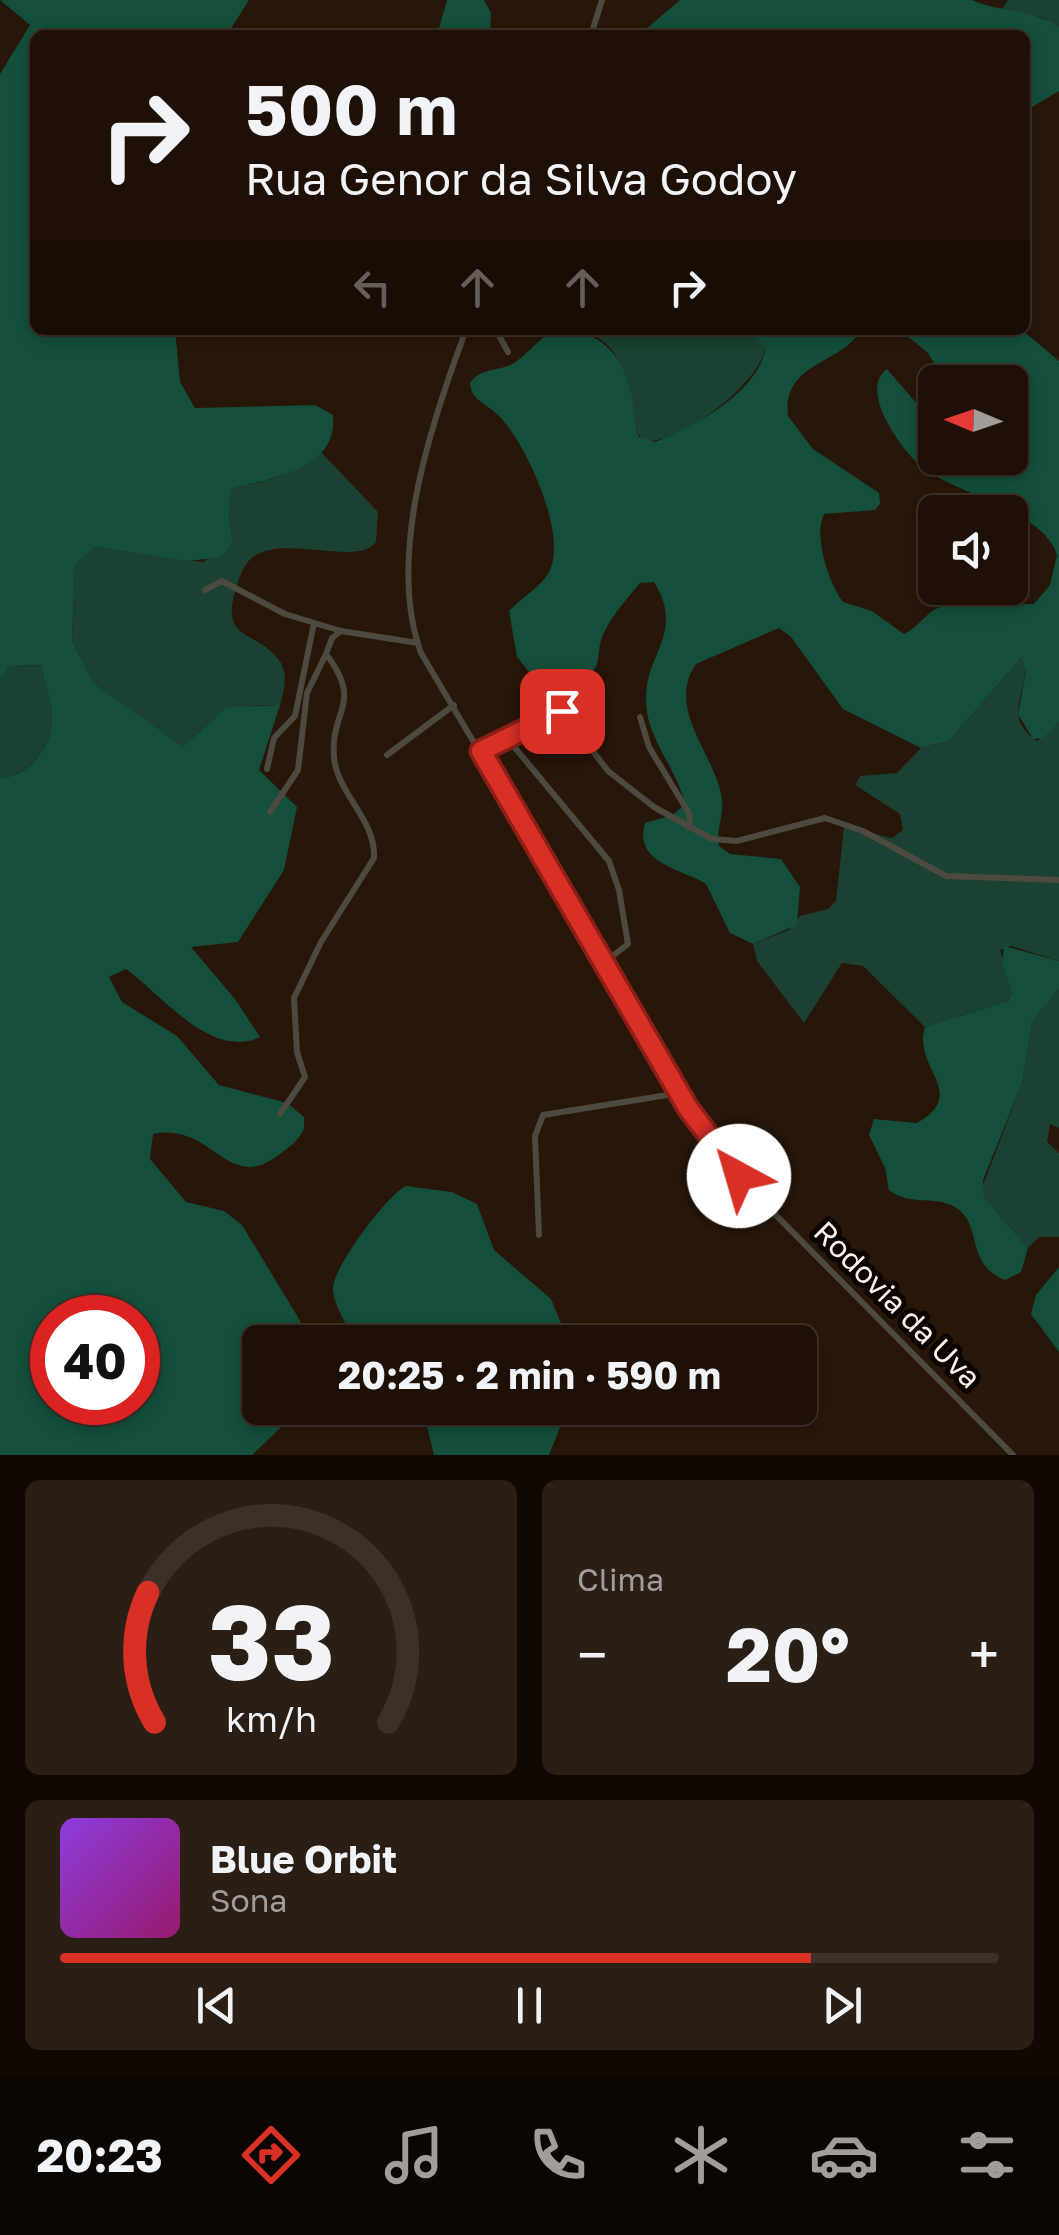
<!DOCTYPE html>
<html lang="pt">
<head>
<meta charset="utf-8">
<style>
	:root { --surface:#1e1006; --page:#2b1e14; --text:#f1f3f6; --muted:#a19d9b; --line:#3c3028; --accent:#d93025 }
	body { margin:0; font-family:"Golos Text",sans-serif; background:var(--page); color:var(--text); height:100vh; display:flex; flex-direction:column; font-size:38px; white-space:nowrap }
	* { box-sizing:border-box; margin:0 }
	p { font-size:32px; color:var(--muted) }
	.icon { flex:none; width:55px; height:55px; fill:none; stroke:currentColor; stroke-width:2; stroke-linecap:round; stroke-linejoin:round }
	.map { position:relative; height:1455px; overflow:hidden }
	.drawer { display:flex; flex-direction:column; gap:25px; padding:25px; background:#100903; flex:1 }
	.drawer>* { flex:none }
	.banner { position:absolute; left:30px; top:30px; width:1000px; height:305px; border-radius:15px; box-shadow:0 5px 15px #0003,0 0 0 2px var(--line); background:#1e1006; color:var(--text); overflow:hidden }
	.needle { width:65px; rotate:272deg }
	.controls { position:absolute; left:918px; top:365px; display:grid; gap:20px }
	.controls a { display:grid; place-items:center; width:110px; height:110px; border-radius:15px; background:var(--surface); box-shadow:0 5px 15px #0003,0 0 0 2px var(--line); font-size:50px }
	.speed { position:absolute; left:30px; top:1295px; display:flex; gap:20px; font-size:50px; font-weight:700; text-align:center }
	.speed>* { display:grid; place-content:center; width:130px; height:130px; border-radius:50%; background:var(--surface); box-shadow:0 5px 15px #0003,0 0 0 2px var(--line); line-height:1 }
	.speed .limit { border:15px solid #d22; background:#fff; color:#111 }
	.pin { position:absolute; display:grid; place-items:center; width:85px; height:85px; color:#fff; margin:-42px; border-radius:20px; box-shadow:0 5px 15px #0006 }
	.me { position:absolute; width:110px; margin:-55px; rotate:321deg; stroke-linejoin:round; filter:drop-shadow(0 0 8px #0008) }
	.turn { display:flex; align-items:center; gap:35px; height:210px; padding:0 50px; font-size:45px }
	.turn .icon { width:130px; height:130px; stroke-width:2.5 }
	.turn b { display:block; font-size:70px; line-height:85px }
	.lanes { display:flex; align-items:center; height:95px; padding:0 50px; background:#0003; justify-content:center; gap:50px; direction:ltr }
	.lanes .off { opacity:.35 }
	.big { font-size:75px; font-weight:700; line-height:1.1 }
	.drawer .widget { flex:1; display:flex; flex-direction:column; justify-content:center; gap:15px; min-width:0; padding:0 35px; border-radius:15px; background:var(--page) }
	.drawer .dial { align-items:center; gap:0 }
	.dial svg { height:260px; overflow:visible; fill:none; stroke:var(--line); stroke-width:7; stroke-linecap:round; text-anchor:middle }
	.dial text { fill:var(--text); stroke:none }
	.song { display:flex; align-items:center; gap:30px }
	.cover { width:120px; height:120px; border-radius:15px; background:linear-gradient(135deg,hsl(270 70% 55%),hsl(320 70% 35%)) }
	.played { height:10px; border-radius:5px; background:linear-gradient(90deg,var(--accent) 80%,var(--line) 80%) }
	.keys { display:flex; justify-content:space-around; direction:ltr }
	.heat { display:flex; justify-content:space-between; align-items:center; font-size:55px; direction:ltr }
	.drawer .tiles { flex:1; display:grid; gap:25px; grid-template-columns:1fr 1fr }
	.widget:last-child { grid-column:span 2 }
	.trip { position:absolute; left:242px; top:1325px; width:575px; height:100px; border-radius:15px; background:var(--surface); box-shadow:0 5px 15px #0003,0 0 0 2px var(--line); font-weight:700; line-height:100px; text-align:center }
	.menu { display:flex; height:160px; justify-content:space-around; align-items:center; background:#0c0602; color:var(--muted) }
	.menu .icon { width:70px; height:70px }
	.menu .active { color:var(--accent) }
	.menu b { font-size:45px; color:var(--text) }
	.map>svg:first-child { display:block }
	.green { fill:#1a4131 }
	.forest { fill:#134f3a; fill-rule:evenodd }
	.lines { fill:none; stroke-linecap:round; stroke-linejoin:round }
	.minor { stroke:#4c493f; stroke-width:6 }
	.route-casing { stroke:#8d1f18; stroke-width:25 }
	.route { stroke:#d93025; stroke-width:18 }
	.labels { text-anchor:middle; stroke-width:10; stroke-linejoin:round; paint-order:stroke }
	.street-label { font-size:30px; fill:#fdf2eb; stroke:#0b0502 }
</style>
</head>
<body>
<div class="map">
<svg width="1059" height="1455" viewBox="0 0 1059 1455">
	<rect width="100%" height="100%" fill="#281608"/>
	<path class="green" d="M1008 0H1059V27L1042 17 1000 12Z
		M579 330H748L766 347C759 384 681 444 644 441 619 416 642 346 579 330Z
		M320 451 378 512 376 542C358 566 291 537 258 554 246 560 241 572 237 585 218 643 255 628 279 660 289 674 284 690 280 705 228 704 220 712 183 746L94 683 72 641 75 564 95 547 203 562 233 543 229 520 231 489C265 480 295 478 320 451Z
		M1022 657C1037 684 996 713 1037 741L1059 722V961L1011 946 1000 950 1012 993 1008 1001 925 1027 863 966 842 963 804 1023 757 961 753 944 789 930 800 916 828 909 836 901 844 827 892 838 903 830 900 814 855 785 860 776 897 773 921 748 949 741Z
		M41 665C44 682 53 705 52 723 50 748 26 778 0 778V681L8 666Z
		M1059 989V1128L1050 1124 1047 1142 1059 1153V1237H1039L1028 1248 984 1197 982 1188 1022 1083 1032 1022Z"/>
	<path class="forest" d="M0 0H249L227 35H35V330H175L180 382 195 408 315 405 333 415C338 472 269 478 231 489L229 520 233 543 221 557 188 561 95 547 75 565 72 641 94 683 183 746 227 707 280 705 259 770 297 807 284 870 238 942 191 947 235 999 260 1037C211 1060 163 996 126 969L109 977 122 1002 177 1036 219 1085 287 1103 304 1117V1129C298 1142 287 1149 276 1157 226 1192 212 1122 153 1134L150 1159 186 1202 224 1211 242 1225 313 1342H260V1408H332L292 1417 252 1455H0V778C26 778 50 749 52 723 53 705 44 683 41 665L9 666 0 681V74L30 25ZM52 1318H138V1402H52Z
		M447 0H484L491 13 490 35H437Z
		M680 0H972C1001 13 1038 10 1059 27V91L1025 111V35H639Z
		M561 330C598 330 621 353 630 389 635 405 632 422 639 437L655 442C694 427 757 393 766 348L748 330H861C841 365 782 362 788 416L813 449 879 493 880 504 875 510 824 514C813 536 829 583 843 602L872 611 904 634C921 626 925 611 944 606L1034 604 1050 585 1057 555C1044 511 957 494 923 468 903 452 857 390 887 369L918 405 935 413V458H1010V382H945L928 353 900 330H1022L1059 361V722L1043 738 1033 739 1018 714 1026 672 1022 657 949 741 921 748 843 709 791 637 779 628 696 664C665 709 716 755 722 799 724 815 716 829 719 846L730 854 781 859 800 887 797 925 753 944 730 933 706 884C683 869 633 864 645 823L673 815 685 804C677 768 647 740 646 702 644 653 686 634 654 582L640 583C627 599 611 616 603 635 598 645 600 656 596 666 587 686 560 694 542 688L517 657 509 611C521 598 539 588 548 574 570 538 526 443 499 416 488 404 471 401 470 383 481 367 499 372 514 363 532 352 539 334 561 330Z
		M1004 946 1059 961V989L1032 1022 1022 1083 983 1180 984 1197 1028 1248 1021 1272 1005 1280C966 1265 982 1227 958 1209 938 1194 909 1207 889 1190L885 1168 869 1135 874 1119 917 1123C970 1093 912 1068 925 1027L1008 1001 1012 993 1002 963Z
		M406 1186 452 1192 477 1204 494 1250 551 1299 569 1342H351C350 1324 334 1309 333 1290 331 1269 388 1194 406 1186Z
		M1059 1267V1352L1031 1314 1036 1295Z
		M413 1408H568L549 1455H434L425 1418Z"/>
	<g class="lines">
		<path class="minor" d="M591 35 602 0
			M466 330C431 423 386 557 421 653L709 1140 750 1189 1013 1455
			M496 330 508 352
			M205 590 222 581 285 614 341 631 418 643
			M640 717 649 747 690 815 689 828
			M506 737 609 861 619 890 628 944 605 962
			M481 751 562 711 608 771 654 807 712 839 737 841 825 818 863 831 946 876 1059 880
			M387 755 454 705
			M267 769 274 738 295 716 314 623
			M270 812 298 770 307 693 326 654
			M280 1114 305 1077 297 1052 294 998 321 942 374 858C376 819 337 794 334 757 330 709 364 704 326 654L332 638 341 631
			M539 1235 535 1136 543 1115 680 1093"/>
	</g>
	<g class="lines">
		<g class="route-casing">
			<path id="route" d="M562 711 481 751 688 1108 739 1176"/>
		</g>
		<use href="#route" class="route"/>
	</g>
	<g class="labels">
		<g class="street-label">
			<text transform="translate(897 1305) rotate(45)" y="10">Rodovia da Uva</text>
		</g>
	</g>
</svg>
<div class="controls">
<a><svg class="needle" viewBox="-14 -14 28 28"><path d="M0-13l5 13h-10z" fill="#e53935"/><path d="M0 13l5-13h-10z" fill="#a19d9b"/></svg></a>
<a><svg class="icon" aria-label="sound" viewBox="0 0 24 24"><path d="M4 9h4l5-4v14l-5-4H4zM17 9q2 3 0 6"/></svg></a>
</div>
<div class="speed"><div class="limit">40</div></div>
<div class="pin" style="left:562px;top:711px;background:#d93025"><svg class="icon" aria-label="arrive" viewBox="0 0 24 24"><path d="M6 21V4h12l-3 4 3 4H6"/></svg></div>
<svg class="me" style="left:739px;top:1176px" viewBox="-20 -20 40 40"><circle r="19" fill="#fff"/><path d="M0-13L10 11 0 6-10 11z" fill="#d93025"/></svg>
<div class="trip">20:25 · 2 min · 590 m</div>
<div class="banner">
<div class="turn"><svg class="icon" aria-label="right" viewBox="0 0 24 24"><path d="M7 20v-9h11M14 6l5 5-5 5"/></svg><div><b>500 m</b>Rua Genor da Silva Godoy</div></div>
<div class="lanes"><svg class="icon off" aria-label="left" viewBox="0 0 24 24"><path d="M17 20v-9H6M10 6l-5 5 5 5"/></svg><svg class="icon off" aria-label="ahead" viewBox="0 0 24 24"><path d="M12 20V5M6 11l6-6 6 6"/></svg><svg class="icon off" aria-label="ahead" viewBox="0 0 24 24"><path d="M12 20V5M6 11l6-6 6 6"/></svg><svg class="icon" aria-label="right" viewBox="0 0 24 24"><path d="M7 20v-9h11M14 6l5 5-5 5"/></svg></div>
</div>
</div>
<section class="drawer">
<div class="tiles">
<div class="widget dial"><svg viewBox="0 0 100 80">
<path d="M14 69A42 42 0 1 1 86 69"/>
<path d="M14 69A42 42 0 0 1 12 29" stroke="#d93025"/>
<text x="50" y="56" font-size="32" font-weight="700">33</text>
<text x="50" y="72" font-size="11">km/h</text>
</svg></div>
<div class="widget"><p>Clima</p>
<div class="heat"><a>−</a><b class="big">20°</b><a>+</a></div>
</div>
<div class="widget">
<div class="song"><i class="cover"></i><div><b>Blue Orbit</b><p>Sona</p></div></div>
<div class="played"></div>
<div class="keys"><svg class="icon" aria-label="previous" viewBox="0 0 24 24"><path d="M18 5L8 12l10 7zM5 5v14"/></svg><svg class="icon" aria-label="pause" viewBox="0 0 24 24"><path d="M8 5v14M16 5v14"/></svg><svg class="icon" aria-label="next" viewBox="0 0 24 24"><path d="M6 5l10 7-10 7zM19 5v14"/></svg></div>
</div>
</div>
</section>
<nav class="menu">
<b>20:23</b>
<svg class="icon active" aria-label="directions" viewBox="0 0 24 24"><path d="M12 3l9 9-9 9-9-9zM9 14v-3h6M13 9l2 2-2 2"/></svg>
<svg class="icon" aria-label="music" viewBox="0 0 24 24"><path d="M9 18V5l10-2v13"/><circle cx="6" cy="18" r="3"/><circle cx="16" cy="16" r="3"/></svg>
<svg class="icon" aria-label="phone" viewBox="0 0 24 24"><path d="M5 4h4l2 5-3 2q2 4 5 5l2-3 5 2v4C11 20 4 13 5 4z"/></svg>
<svg class="icon" aria-label="climate" viewBox="0 0 24 24"><path d="M12 3v18M4 7l16 10M4 17L20 7"/></svg>
<svg class="icon" aria-label="car" viewBox="0 0 24 24"><path d="M5 17H2v-5l4-1 3-4h7l3 4 3 1v5h-3M9 17h6M6 11h13"/><circle cx="7" cy="17" r="2"/><circle cx="17" cy="17" r="2"/></svg>
<svg class="icon" aria-label="filters" viewBox="0 0 24 24"><path d="M4 7h16M4 17h16"/><circle cx="9" cy="7" r="2"/><circle cx="15" cy="17" r="2"/></svg>
</nav>
</body>
</html>
